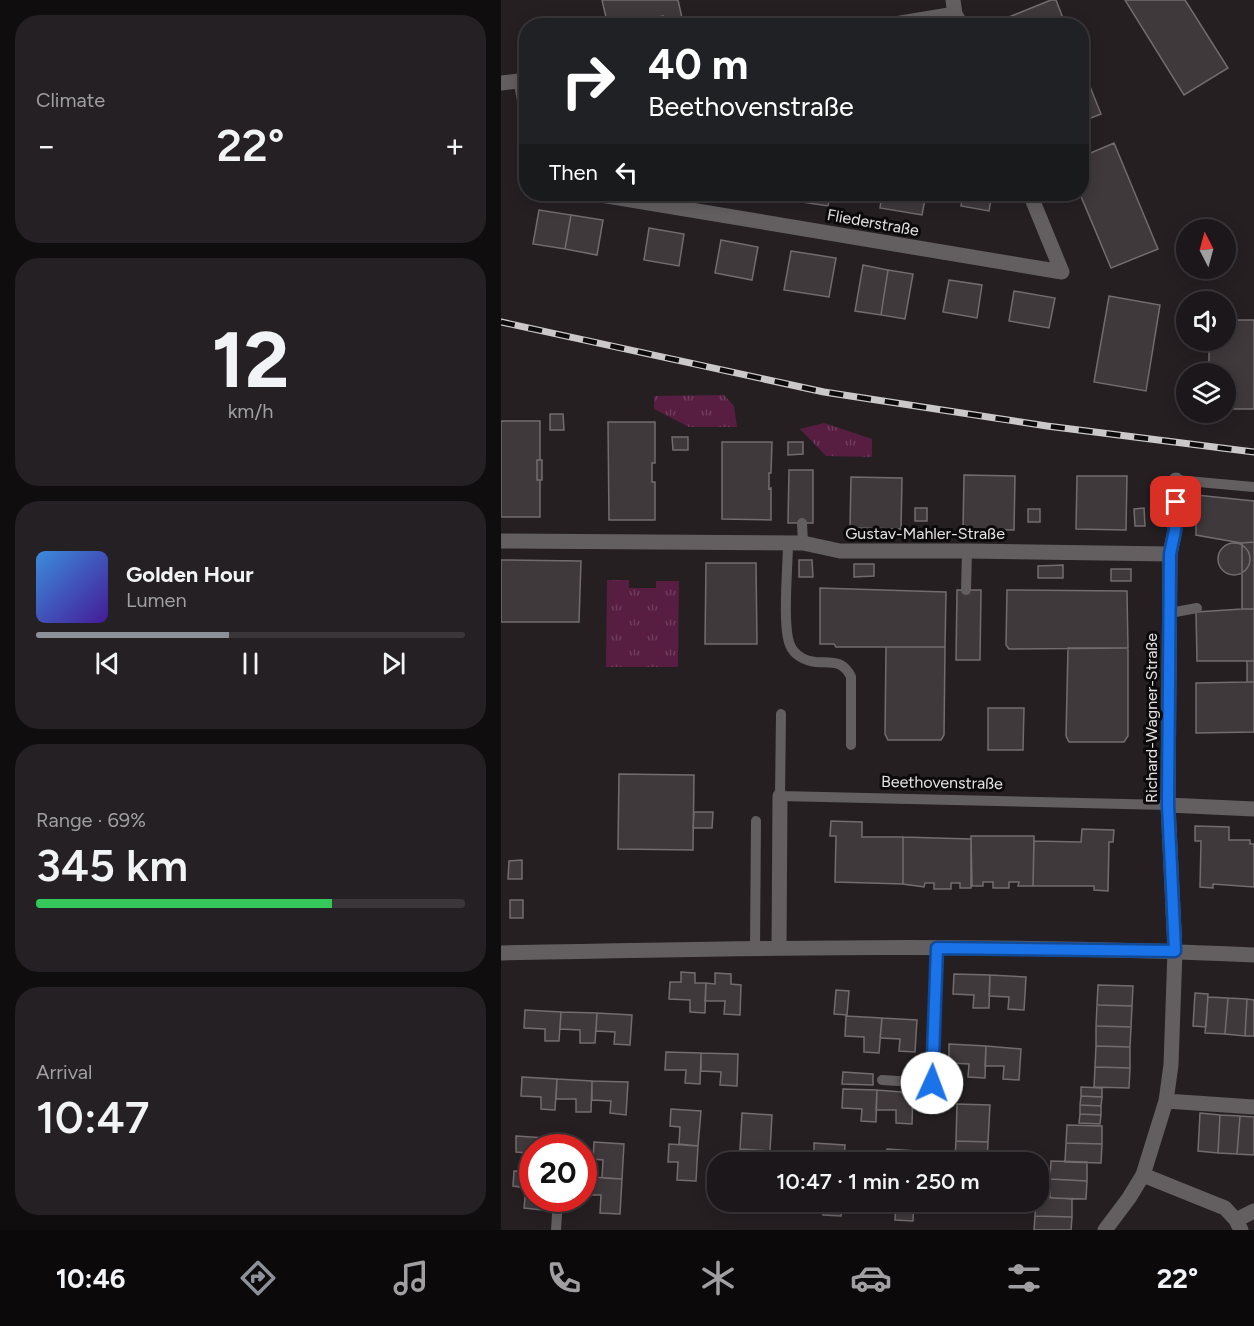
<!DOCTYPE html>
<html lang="en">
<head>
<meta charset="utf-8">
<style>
	:root { --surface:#1c171a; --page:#252023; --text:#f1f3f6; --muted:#a09fa2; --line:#3a3639; --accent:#8c9099 }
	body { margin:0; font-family:Figtree,sans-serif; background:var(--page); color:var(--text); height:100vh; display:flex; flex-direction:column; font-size:22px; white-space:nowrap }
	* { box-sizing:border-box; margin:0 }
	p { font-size:20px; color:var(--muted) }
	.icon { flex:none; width:33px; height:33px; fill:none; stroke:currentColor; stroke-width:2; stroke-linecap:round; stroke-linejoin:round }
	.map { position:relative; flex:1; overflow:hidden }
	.details { display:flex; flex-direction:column; gap:15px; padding:15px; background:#0f0d0e; width:501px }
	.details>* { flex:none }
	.banner { position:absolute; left:18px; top:18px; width:570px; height:183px; border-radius:24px; box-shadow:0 3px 15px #0003,0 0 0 2px var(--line); background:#202124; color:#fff; overflow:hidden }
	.needle { width:39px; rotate:354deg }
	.buttons { position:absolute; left:675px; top:219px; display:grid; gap:12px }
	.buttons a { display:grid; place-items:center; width:60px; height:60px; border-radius:50%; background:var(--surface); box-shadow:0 3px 15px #0003,0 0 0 2px var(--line); font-size:30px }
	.speed { position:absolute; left:18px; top:1134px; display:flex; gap:12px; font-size:30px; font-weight:700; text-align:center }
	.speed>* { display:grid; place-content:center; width:78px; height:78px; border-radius:50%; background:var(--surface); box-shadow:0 3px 15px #0003,0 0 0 2px var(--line); line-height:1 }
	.speed .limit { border:9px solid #d22; background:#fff; color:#111 }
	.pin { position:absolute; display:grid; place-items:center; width:51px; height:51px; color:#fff; margin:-26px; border-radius:12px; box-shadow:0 3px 9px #0006 }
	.me { position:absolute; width:66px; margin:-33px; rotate:2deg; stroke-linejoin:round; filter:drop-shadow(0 0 4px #0008) }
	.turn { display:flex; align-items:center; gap:21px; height:126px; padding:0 30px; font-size:27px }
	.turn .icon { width:78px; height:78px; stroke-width:2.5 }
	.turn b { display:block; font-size:42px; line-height:51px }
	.then { display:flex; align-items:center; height:57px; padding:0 30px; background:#0003; gap:12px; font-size:22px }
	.big { font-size:45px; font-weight:600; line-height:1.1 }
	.details .widget { flex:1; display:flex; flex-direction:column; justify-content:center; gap:9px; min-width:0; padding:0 21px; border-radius:24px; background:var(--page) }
	.details .dial { align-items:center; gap:0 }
	.dial b { font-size:78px; line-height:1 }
	.song { display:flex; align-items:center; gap:18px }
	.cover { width:72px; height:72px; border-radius:9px; background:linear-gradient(135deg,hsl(210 70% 55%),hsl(260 70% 35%)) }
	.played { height:6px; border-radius:3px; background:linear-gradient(90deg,var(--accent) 45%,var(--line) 45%) }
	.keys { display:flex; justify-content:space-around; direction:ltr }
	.heat { display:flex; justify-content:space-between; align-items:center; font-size:33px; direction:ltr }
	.charge { height:9px; border-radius:4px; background:linear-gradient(90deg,#34c759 69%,var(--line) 0) }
	.trip { position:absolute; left:206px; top:1152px; width:342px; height:60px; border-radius:24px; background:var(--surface); box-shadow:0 3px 15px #0003,0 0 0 2px var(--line); font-weight:600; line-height:60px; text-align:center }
	.tab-bar { display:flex; height:96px; justify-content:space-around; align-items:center; background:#0b090a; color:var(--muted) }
	.tab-bar .icon { width:42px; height:42px }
	.tab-bar .current { color:var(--accent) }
	.tab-bar b { font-size:27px; color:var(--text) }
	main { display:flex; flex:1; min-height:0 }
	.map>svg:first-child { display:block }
	.park { fill:url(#park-tufts) }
	.building { fill:#3f393c; stroke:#736c6f; stroke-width:1.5 }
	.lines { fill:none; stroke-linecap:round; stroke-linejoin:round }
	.lane { stroke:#635f61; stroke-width:10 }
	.street { stroke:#635f61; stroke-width:15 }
	.rail-casing { stroke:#ccc8ca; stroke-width:7 }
	.rail { stroke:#0c0a0b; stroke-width:4.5; stroke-dasharray:14; stroke-linecap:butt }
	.route-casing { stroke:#114b97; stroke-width:15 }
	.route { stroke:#1a73e8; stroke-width:10 }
	.labels { text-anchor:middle; stroke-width:6; stroke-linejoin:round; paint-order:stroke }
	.street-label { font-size:16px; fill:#e6e2e4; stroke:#0c0a0b }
</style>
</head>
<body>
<main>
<section class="details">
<div class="widget"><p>Climate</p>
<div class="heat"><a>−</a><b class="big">22°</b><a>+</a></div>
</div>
<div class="widget dial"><b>12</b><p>km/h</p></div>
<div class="widget">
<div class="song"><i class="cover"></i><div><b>Golden Hour</b><p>Lumen</p></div></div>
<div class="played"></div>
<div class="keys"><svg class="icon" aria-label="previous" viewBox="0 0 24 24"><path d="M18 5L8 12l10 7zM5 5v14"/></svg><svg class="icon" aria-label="pause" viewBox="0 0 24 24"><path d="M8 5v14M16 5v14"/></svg><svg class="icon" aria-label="next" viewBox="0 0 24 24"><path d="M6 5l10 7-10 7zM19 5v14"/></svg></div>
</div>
<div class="widget"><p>Range · 69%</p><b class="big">345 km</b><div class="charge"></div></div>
<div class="widget"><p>Arrival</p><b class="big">10:47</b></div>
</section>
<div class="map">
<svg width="753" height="1230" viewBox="0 0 753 1230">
	<defs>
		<pattern id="park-tufts" width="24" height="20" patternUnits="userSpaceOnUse" patternTransform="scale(1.5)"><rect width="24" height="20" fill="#571e41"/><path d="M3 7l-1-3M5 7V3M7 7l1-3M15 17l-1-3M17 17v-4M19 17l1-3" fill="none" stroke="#6f3e5c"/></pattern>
	</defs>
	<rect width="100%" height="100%" fill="#251f22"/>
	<path class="park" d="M223 395 233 406 236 427H188L153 409V396Z
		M323 423 371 439V457L325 456 299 429Z
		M106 580H128V588H155V581H178L177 667H105Z"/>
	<path class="building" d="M101 0H177L181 18 163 22 162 16 128 24 129 26H107Z
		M550 0H555L565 26H512L508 17Z
		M624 0H684L727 68 683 95Z
		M580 64 600 114 580 122Z
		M613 143 657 249 610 268 579 194 580 157Z
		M296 194H329L327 206 295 201Z
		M381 194H425L421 215 379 208Z
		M462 194H491L488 211 460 206Z
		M38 210 70 215 64 249 32 244Z
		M70 215 102 220 96 255 64 249Z
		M148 228 183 234 178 266 143 260Z
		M220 240 257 247 251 280 214 273Z
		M290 251 335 258 328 297 283 290Z
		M362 265 387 270 380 315 354 311Z
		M387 270 412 274 404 319 380 315Z
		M448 280 481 285 476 318 442 312Z
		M513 291 554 298 548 328 508 321Z
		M608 296 659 305 645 391 593 382Z
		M724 320H753V409H724V374H708V340H724Z
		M49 414H62L63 430H49Z
		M0 421H39V460H36V480H39V517H0Z
		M107 422H154V463H151V482H154V520H108Z
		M171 437H187V450H172Z
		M221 442H271L270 473H268V489L270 488V520L221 519Z
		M287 442H302V454L287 455Z
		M36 460H41V480H36Z
		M288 470H312V523H287Z
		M463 475 514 476 513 530 462 529Z
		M576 476H626L625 530 575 529Z
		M350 477 401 478 400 529 349 528Z
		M695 495 753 501V542L740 543 695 535Z
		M414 508H426V521H414Z
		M643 508 644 526H634L633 509Z
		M527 509H539V522H527Z
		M753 542V609H741V543Z
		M717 559a16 16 0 1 1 32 0a16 16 0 1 1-32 0Z
		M0 560 80 561 78 622H0Z
		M298 560H311L312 577H298Z
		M205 563H255L256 644H204Z
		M353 564H373V576L353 577Z
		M562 565V578H537V566Z
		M610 569H630V581H610Z
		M319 588 445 592 444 647H335L333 644H319Z
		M456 590H480L479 660H455Z
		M506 590 626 591 627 648 508 649 505 645Z
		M741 609H753V661H696L695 612Z
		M385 647H444L443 735 440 740H387L384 734Z
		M567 648H627V736L623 742H568L565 736Z
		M746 661H753V682H746Z
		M746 682H753V732L695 733V683Z
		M487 708H523L522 750H487Z
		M118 774 193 775 192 850 117 849Z
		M193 812H212L211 828H192Z
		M330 821 361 822V837H402V884L334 882 335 836H329Z
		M694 826 728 827V840H749V844H753V887L712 884V888L699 887 700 841H694Z
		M581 829 613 830 612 842H608L607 891 593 890V886H532L533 841 580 842Z
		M470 836H533L532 886H517L518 882H508V888H492V882H482V886H471Z
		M402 837 470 839V888H459V883H450V889H433V883H424L423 887 402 884Z
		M21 860V879H7L8 861Z
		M9 900H22V918H9Z
		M180 972 194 973V983H205L204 1013 189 1012V1000L168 999 169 982H180Z
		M214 973 230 974V984L240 985 239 1015 223 1014 224 1001H204L205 983 214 984Z
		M453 974 489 975 488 1008H472L473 995 452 994Z
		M489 975 525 977 523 1010 507 1009 508 997 488 996Z
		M597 985 632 986 631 1006 596 1005Z
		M335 990 348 991 346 1015 333 1014Z
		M694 993 707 994 705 1027 692 1026Z
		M707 997 727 998 724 1034 704 1033Z
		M727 998 746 999 744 1036 724 1034Z
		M746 999 753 1000V1036H744Z
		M596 1005 631 1006 630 1027 595 1026Z
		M24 1010 60 1012 58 1041H44V1029L23 1028Z
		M60 1012 96 1013 94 1043H79V1030L59 1029Z
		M96 1013 131 1015 129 1045 113 1044 114 1032 95 1031Z
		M345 1016 381 1018 378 1053 363 1052V1037L344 1036Z
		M381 1018 416 1020 414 1052 398 1051 399 1039 379 1038Z
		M595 1026 630 1027 629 1047 595 1046Z
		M448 1044 485 1046 484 1078 467 1077 468 1064 448 1063Z
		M485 1046 520 1049 518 1080 502 1079 503 1066H484Z
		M595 1046 629 1047V1068L594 1067Z
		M165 1052 200 1053 199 1084 184 1083 185 1070H164Z
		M200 1053 237 1054 236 1086 219 1085 220 1072 200 1071Z
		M594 1067 629 1068 628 1088 593 1087Z
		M342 1072 372 1074V1085L341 1084Z
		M21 1077 56 1079 54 1110 40 1109V1097L20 1096Z
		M56 1079 91 1081 90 1112H75V1099H55Z
		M91 1081 127 1082 125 1115 109 1113 110 1101 91 1100Z
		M413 1087 441 1088 440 1109 411 1108Z
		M580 1087 601 1088V1097L580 1096Z
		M342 1089 376 1090 375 1122 360 1121 361 1109 341 1108Z
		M376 1090 412 1093 411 1124 395 1123V1110H375Z
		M580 1096 601 1097 600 1106 579 1105Z
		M456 1104 489 1105 487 1142 455 1141Z
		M579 1105 600 1106V1115L579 1114Z
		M170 1109 200 1111 197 1146 178 1144 179 1127 169 1126Z
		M241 1113 271 1115 269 1151 239 1149Z
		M699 1113 719 1115 717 1153 697 1151Z
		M579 1114 600 1115 599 1124 578 1123Z
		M719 1115 739 1116 736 1154 717 1153Z
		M739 1116 753 1117V1155L736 1154Z
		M566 1125 601 1126V1144L565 1143Z
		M15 1136 45 1138V1148H32V1172H25L26 1153 15 1152Z
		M455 1141 487 1142 486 1162H469L470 1157 454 1156Z
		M93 1142 123 1144 121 1179 101 1178 102 1160 92 1159Z
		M313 1143 344 1145 343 1162H325V1160L313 1159Z
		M565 1143 601 1144 600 1163 564 1162Z
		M168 1144 197 1146 195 1181 176 1180 177 1162H167Z
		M239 1149 269 1151 268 1162H238Z
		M386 1149 416 1151V1162H385Z
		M550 1161 586 1162V1181L549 1179Z
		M13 1171 32 1172V1198H41V1210L23 1208 25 1188 12 1186Z
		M91 1177 121 1179 119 1214 99 1213 100 1195H90Z
		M549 1179 586 1181 585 1199 549 1198Z
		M537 1197 571 1199V1217L534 1216 535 1202H537Z
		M323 1202H341L340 1216 322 1215Z
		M395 1202H413L412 1221 394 1220Z
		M534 1216 571 1217 570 1230H533Z"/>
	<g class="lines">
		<path class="lane" d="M675 480 753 487
			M301 523 302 543
			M287 543C287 566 281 626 289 645 293 655 304 661 315 662 332 663 342 660 350 677V745
			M465 590 466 551
			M669 613 696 608
			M280 714 279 796 667 805
			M254 948 255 821
			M381 1080 431 1083 436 948
			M60 1148V1146
			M55 1230 57 1198"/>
		<path class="street" d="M452 0 454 14 461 26
			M382 26 454 14
			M20 81 26 114
			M0 83 26 80
			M94 194 561 272 529 194
			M0 541 302 543 339 551H466L669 554
			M667 805 753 809
			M278 947 279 796
			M0 953C251 948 502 943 753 955
			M665 1101 753 1107
			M642 1175 724 1208 735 1220 740 1230
			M735 1220 753 1211
			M604 1230 628 1198 642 1175 665 1101 670 1065 674 951 667 805 669 554 674 530 675 480"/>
		<g class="rail-casing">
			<path id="rail" d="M0 322 323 392 546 426 753 452"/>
		</g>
		<use href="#rail" class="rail"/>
	</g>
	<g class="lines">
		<g class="route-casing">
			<path id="route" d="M431 1083 436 948 674 951 667 805 669 554 674 530 675 502"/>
		</g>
		<use href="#route" class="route"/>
	</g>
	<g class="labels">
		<g class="street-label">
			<text transform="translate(372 222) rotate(10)" y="6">Fliederstraße</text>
			<text x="424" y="539">Gustav-Mahler-Straße</text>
			<text transform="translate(650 718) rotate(-90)" y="6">Richard-Wagner-Straße</text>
			<text transform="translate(441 782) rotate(1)" y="6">Beethovenstraße</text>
		</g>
	</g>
</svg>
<div class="buttons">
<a><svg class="needle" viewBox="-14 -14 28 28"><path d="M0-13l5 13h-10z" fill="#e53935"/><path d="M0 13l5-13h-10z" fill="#a09fa2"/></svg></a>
<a><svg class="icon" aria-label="sound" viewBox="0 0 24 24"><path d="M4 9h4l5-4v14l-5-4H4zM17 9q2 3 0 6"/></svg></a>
<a><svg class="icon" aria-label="layers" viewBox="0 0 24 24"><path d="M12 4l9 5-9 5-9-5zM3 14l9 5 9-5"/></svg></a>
</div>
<div class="speed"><div class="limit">20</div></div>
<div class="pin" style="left:675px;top:502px;background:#d93025"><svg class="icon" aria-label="arrive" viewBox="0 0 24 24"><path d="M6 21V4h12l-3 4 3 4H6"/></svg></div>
<svg class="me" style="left:431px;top:1083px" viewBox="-20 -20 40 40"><circle r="19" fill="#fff"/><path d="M0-13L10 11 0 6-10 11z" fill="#1a73e8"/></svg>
<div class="trip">10:47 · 1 min · 250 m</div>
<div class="banner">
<div class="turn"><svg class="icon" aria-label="right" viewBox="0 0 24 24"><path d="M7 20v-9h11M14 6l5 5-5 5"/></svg><div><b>40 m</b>Beethovenstraße</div></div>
<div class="then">Then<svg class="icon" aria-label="left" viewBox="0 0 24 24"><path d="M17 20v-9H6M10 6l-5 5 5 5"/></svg></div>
</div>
</div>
</main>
<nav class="tab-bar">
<b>10:46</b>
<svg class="icon current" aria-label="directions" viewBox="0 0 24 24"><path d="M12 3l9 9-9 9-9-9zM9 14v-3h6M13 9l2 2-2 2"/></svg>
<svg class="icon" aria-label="music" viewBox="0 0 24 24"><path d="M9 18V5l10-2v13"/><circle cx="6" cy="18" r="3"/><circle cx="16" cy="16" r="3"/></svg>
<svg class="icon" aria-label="phone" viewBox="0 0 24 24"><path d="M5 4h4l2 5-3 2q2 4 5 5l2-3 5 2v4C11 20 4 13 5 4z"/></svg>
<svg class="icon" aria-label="climate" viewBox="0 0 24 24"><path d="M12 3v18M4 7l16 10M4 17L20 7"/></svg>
<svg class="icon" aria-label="car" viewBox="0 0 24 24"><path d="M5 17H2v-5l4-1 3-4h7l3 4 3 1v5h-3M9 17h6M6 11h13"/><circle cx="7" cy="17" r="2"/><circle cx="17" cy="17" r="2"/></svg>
<svg class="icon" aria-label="filters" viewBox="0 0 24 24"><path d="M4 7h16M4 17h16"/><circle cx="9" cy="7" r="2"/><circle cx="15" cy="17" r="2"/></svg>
<b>22°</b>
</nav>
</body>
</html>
